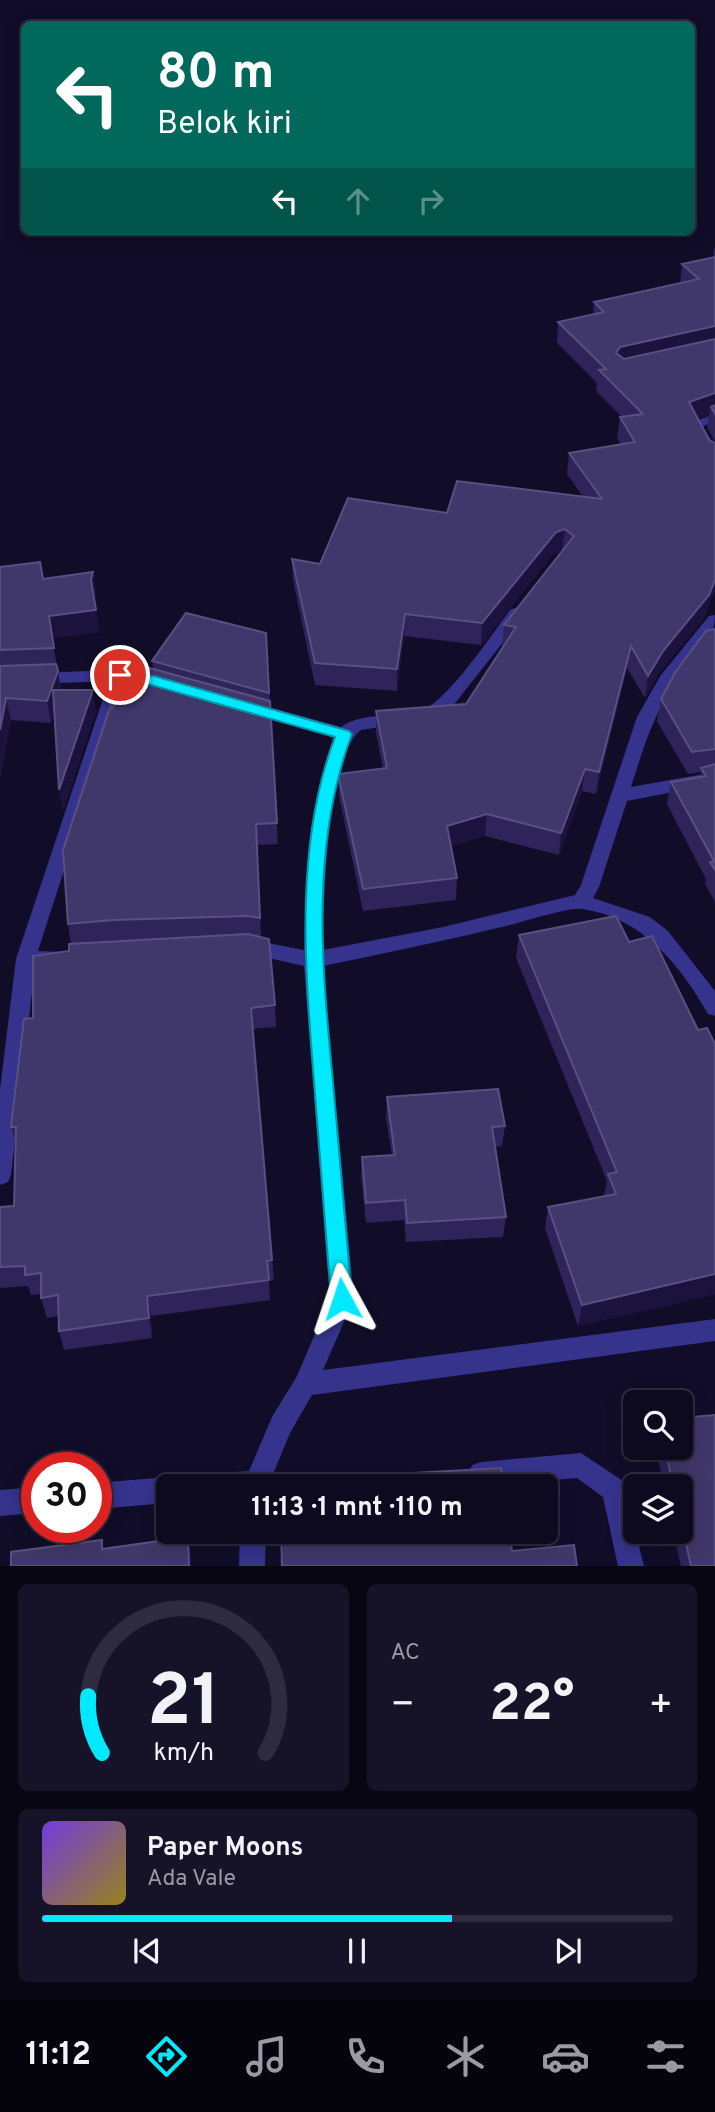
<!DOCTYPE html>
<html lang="id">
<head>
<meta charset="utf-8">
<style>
	:root { --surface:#0d0a1f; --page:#161328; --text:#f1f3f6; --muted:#9a9aa4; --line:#2d2b3d; --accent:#01e9ff }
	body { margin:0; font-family:Overpass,sans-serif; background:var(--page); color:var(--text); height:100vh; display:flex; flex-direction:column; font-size:26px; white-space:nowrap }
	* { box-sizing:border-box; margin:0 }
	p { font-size:23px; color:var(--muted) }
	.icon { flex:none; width:38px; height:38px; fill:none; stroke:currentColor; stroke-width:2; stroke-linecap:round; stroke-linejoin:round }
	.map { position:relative; height:1566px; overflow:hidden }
	.details { display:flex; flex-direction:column; gap:18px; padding:18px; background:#070611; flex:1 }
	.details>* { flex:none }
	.top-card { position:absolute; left:21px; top:21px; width:674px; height:214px; border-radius:10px; box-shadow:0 4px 18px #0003,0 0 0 2px var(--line); background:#00695c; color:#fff; overflow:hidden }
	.fabs { position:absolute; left:623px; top:1390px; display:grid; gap:14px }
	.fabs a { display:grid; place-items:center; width:70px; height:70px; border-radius:10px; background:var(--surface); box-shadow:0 4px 18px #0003,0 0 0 2px var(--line); font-size:35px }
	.speed { position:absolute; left:21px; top:1452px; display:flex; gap:14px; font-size:35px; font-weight:700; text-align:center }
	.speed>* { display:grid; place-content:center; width:91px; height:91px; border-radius:50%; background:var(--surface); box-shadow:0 4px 18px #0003,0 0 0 2px var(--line); line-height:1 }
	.speed .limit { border:10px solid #d22; background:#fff; color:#111 }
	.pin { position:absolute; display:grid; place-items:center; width:60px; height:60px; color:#fff; margin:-30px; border:4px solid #fff; border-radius:50%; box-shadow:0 2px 7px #0007 }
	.me { position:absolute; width:77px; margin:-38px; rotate:355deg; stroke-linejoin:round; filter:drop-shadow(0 0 5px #0008) }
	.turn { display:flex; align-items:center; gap:24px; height:147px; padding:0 21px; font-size:32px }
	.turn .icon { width:91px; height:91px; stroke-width:2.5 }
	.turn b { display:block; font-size:49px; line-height:60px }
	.lanes { display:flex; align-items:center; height:66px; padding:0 21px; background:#0003; justify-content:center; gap:35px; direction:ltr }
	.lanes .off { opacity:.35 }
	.big { font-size:52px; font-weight:700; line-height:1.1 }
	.details .widget { flex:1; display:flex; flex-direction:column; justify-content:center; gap:10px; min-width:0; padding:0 24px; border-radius:10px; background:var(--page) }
	.details .dial { align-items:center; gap:0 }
	.dial svg { height:182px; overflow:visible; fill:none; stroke:var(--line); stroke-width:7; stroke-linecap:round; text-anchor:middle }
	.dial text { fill:var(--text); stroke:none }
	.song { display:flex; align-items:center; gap:21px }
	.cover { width:84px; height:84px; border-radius:10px; background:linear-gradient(135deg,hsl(260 70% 55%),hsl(50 70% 35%)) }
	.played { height:7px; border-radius:4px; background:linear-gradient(90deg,var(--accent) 65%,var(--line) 65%) }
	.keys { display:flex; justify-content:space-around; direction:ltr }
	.heat { display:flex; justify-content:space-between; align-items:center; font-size:38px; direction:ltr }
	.details .tiles { flex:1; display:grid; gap:18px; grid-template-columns:1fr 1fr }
	.widget:last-child { grid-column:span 2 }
	.trip { position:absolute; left:156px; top:1474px; width:402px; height:70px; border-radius:10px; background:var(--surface); box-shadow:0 4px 18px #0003,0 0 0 2px var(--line); font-weight:700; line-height:70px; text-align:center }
	.menu { display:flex; height:112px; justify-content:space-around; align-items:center; background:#05040c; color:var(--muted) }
	.menu .icon { width:49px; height:49px }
	.menu .active { color:var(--accent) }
	.menu b { font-size:32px; color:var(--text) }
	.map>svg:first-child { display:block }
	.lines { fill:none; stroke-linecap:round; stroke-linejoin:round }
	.street { fill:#35338c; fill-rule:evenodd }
	.wall { fill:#2e2459; fill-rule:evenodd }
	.shaded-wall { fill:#1b133e }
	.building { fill:#40376a; stroke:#585082; stroke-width:2 }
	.route { fill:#01e9ff; stroke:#0197a6; stroke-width:2 }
</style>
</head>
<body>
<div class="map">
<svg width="715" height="1566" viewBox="0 0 715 1566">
	<rect width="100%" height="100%" fill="#110d29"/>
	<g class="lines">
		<path class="street" d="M715 414V422L703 426 715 447V464L708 460 688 424Z
			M517 608 523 609 525 613 523 617 452 707 428 720 361 730C325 757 324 905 323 950L443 927 575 895 581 885 637 717 661 675 709 616 715 615C715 637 704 644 691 661 657 703 647 737 631 787L715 772V784L627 801 599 887 593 898 650 917 668 931 715 991V1016L708 1014C680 965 642 917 582 909 569 907 526 921 510 925 448 940 386 953 323 966L354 1299 323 1370 715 1319V1341L312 1395 290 1433 268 1486H209L212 1477 221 1473 249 1471 272 1417 297 1376 330 1299 304 966 246 953 239 951 236 946 239 941 246 939 304 950C306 879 308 805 334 737L244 712 242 708 250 702 341 727C365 710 399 720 426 708 451 696 492 634 511 609Z
			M108 670 152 675 160 680C153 688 134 686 122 690L38 951 61 952 64 957 61 962 35 966 11 1175 8 1182 0 1185V1089L16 959 107 687 114 681 0 685V675Z
			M581 1453 623 1481 644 1566H618L603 1497 577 1478 479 1486 472 1483 469 1474 472 1465 481 1462Z
			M168 1477 177 1481 179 1486H168V1503L96 1509V1483Z
			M37 1487V1513L0 1516V1490Z
			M240 1531H266L265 1566H239Z"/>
	</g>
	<path class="wall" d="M714 249H715V442L707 427 709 415 698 419 705 617 659 673 645 698 627 668 596 794 582 791 559 855 485 836 451 846 457 878 456 900 363 911 339 796 338 774 383 769 376 733V711L466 704 502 647 504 625 563 551 554 553 481 645 404 636 397 691 315 685 293 580 292 559 320 564 447 513 583 497 567 474 569 453 621 444 617 438 620 417H622L596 391 597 383 557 343 558 322 593 315 594 302 680 283 682 264 713 258Z
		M0 567 43 579 93 572 96 594 94 601 99 632 52 638 61 690 96 711 63 811 59 790 54 713 51 723 11 720 0 777Z
		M715 629V902L705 884 706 879 667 804 671 782 700 777 701 772 688 774 657 721 661 699Z
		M266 633 278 844 257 845 261 937 275 1005 276 1027 252 1029 274 1280 269 1281 270 1300 151 1316 152 1338 64 1350 59 1331 58 1316 47 1318 41 1298V1294L31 1295 28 1286 0 1288V1207L14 1206 16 1145 11 1127 33 1018 69 951 71 944 68 924 112 709 153 668 152 661ZM117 940H144L97 942Z
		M519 935 629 942 698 1030 715 1044V1294L578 1326 545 1228 548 1207 604 1196 607 1181 516 958Z
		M387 1097 505 1126 502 1146 495 1147 506 1217 503 1237 406 1242 404 1220 366 1223 361 1177 362 1157 392 1155 386 1118Z
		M655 1447H681L715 1566H681L673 1531H681V1486H664Z"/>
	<path class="shaded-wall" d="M715 326V342L617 367 616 353 620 347Z
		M715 393V412L711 407 709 415 686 423 689 402Z
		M565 529 562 551 554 553 481 645 482 623 556 532Z
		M93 572 96 594 94 601 91 580Z
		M715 580V590L705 617 659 673 645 698 648 676 663 651Z
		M96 610 99 632 52 638 58 670 49 616Z
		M405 614 404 636 397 691V669Z
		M631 646 627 668 596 794 599 772Z
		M58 671 61 693 51 723 47 701Z
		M93 690 96 711 63 811 59 790Z
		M6 698 11 720 0 777V730Z
		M585 769 582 791 559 855 561 833Z
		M487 814 485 836 446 848 447 826Z
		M715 1274V1294L578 1326 582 1305Z
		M147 1296 151 1316 152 1338 149 1318Z
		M188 1537 191 1553V1566H189Z"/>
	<path class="building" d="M715 257V326L620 347 616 353 624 359 715 339V393L689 402 709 440 715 443V580L709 595 663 651 648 676 631 646 599 772 585 769 561 833 487 814 447 826 457 878 363 889 338 774 387 768 376 711 466 704 516 627 504 625 574 536 565 529 556 532 482 623 405 614 397 669 315 663 292 559 320 564 348 498 447 513 457 481 602 499 569 453 635 442 620 417 643 414 599 370 606 369 558 322 604 312 594 302 699 279 682 264Z
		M715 405V414L711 407Z
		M40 562 43 579 93 572 91 580 96 610 49 616 54 648 0 650V567Z
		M186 613 266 633 269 693 152 661Z
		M715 629V749L692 752 661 699 676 671 706 631Z
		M56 664 58 671 47 701 6 698 0 730V666Z
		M146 667 270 701 277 823 256 824 260 918 248 916 113 920 68 924 63 850 111 704 112 709 140 668Z
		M53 690H93L59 790Z
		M715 764V870L710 862 714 861 671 782 706 776 701 768Z
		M616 916 629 942 652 936 698 1030 707 1028 715 1044V1274L582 1305 548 1207 616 1194 608 1174 617 1172 519 935Z
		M248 934 269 939 275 1005 251 1008 272 1260 267 1261 269 1280 147 1296 149 1318 59 1331 58 1295 41 1298V1273L25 1275V1266L0 1267V1207L14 1206 16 1127H11L24 1019 33 1018V956L69 951V944Z
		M498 1089 505 1126 492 1127 506 1217 407 1223 405 1200 366 1203 362 1157 395 1155 387 1097Z
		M715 1415V1566H691L681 1521V1486H673L665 1447H681V1418Z
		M501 1468 503 1486H342V1477Z
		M281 1531H509L512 1551 574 1545 577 1566H282Z
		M188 1537 189 1566H11V1552L102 1540V1549Z"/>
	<path class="route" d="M120 670 136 675 154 676 349 731 352 734C310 845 322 967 333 1082 339 1154 346 1227 352 1299L349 1306 342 1309 334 1306 331 1299C325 1226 320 1154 314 1081 305 968 294 845 335 737L148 684 135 685 114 679 112 675 114 672Z"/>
</svg>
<div class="fabs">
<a><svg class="icon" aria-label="search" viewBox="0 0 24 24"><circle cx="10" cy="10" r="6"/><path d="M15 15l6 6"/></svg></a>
<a><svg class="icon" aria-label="layers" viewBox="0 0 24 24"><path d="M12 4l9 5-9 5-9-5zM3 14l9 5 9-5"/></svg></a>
</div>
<div class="speed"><div class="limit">30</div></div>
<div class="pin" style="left:120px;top:675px;background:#d93025"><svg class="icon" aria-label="arrive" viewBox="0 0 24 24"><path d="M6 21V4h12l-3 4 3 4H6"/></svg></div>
<svg class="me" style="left:342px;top:1299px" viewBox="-20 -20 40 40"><path d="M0-17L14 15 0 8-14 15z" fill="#01e9ff" stroke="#fff" stroke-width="4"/></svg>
<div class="trip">11:13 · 1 mnt · 110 m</div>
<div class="top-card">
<div class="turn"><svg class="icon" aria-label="left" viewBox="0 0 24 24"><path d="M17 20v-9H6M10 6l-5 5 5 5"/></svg><div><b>80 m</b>Belok kiri</div></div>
<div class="lanes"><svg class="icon" aria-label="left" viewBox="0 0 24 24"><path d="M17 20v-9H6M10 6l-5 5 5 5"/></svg><svg class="icon off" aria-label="ahead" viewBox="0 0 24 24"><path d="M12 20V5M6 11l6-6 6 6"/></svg><svg class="icon off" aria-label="right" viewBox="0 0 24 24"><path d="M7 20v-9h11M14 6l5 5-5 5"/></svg></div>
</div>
</div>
<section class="details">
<div class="tiles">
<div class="widget dial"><svg viewBox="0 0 100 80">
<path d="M14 69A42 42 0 1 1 86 69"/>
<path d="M14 69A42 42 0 0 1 8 44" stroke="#01e9ff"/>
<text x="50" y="56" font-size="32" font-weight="700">21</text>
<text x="50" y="72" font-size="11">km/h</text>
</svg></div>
<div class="widget"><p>AC</p>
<div class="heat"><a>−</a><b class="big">22°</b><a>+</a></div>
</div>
<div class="widget">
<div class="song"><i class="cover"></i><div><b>Paper Moons</b><p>Ada Vale</p></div></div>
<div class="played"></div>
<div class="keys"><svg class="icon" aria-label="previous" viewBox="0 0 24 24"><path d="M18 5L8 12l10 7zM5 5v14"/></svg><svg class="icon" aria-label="pause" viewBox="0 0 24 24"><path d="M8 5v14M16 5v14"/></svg><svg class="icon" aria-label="next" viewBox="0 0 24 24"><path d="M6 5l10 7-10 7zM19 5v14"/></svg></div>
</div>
</div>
</section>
<nav class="menu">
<b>11:12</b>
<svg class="icon active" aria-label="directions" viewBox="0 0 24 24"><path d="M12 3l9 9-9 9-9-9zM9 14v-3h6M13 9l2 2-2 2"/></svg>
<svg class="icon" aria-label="music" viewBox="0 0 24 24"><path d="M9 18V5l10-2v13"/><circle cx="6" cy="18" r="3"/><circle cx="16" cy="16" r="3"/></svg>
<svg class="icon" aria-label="phone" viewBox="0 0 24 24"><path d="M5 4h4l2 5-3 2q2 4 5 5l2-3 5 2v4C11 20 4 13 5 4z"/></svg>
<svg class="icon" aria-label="climate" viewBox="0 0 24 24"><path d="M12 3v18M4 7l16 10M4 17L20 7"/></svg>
<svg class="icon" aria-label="car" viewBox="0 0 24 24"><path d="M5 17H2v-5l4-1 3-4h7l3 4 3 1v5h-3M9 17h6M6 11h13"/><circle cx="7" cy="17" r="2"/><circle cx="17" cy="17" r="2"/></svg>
<svg class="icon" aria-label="filters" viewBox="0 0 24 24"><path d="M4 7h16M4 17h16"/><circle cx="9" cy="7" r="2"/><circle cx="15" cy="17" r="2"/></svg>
</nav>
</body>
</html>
